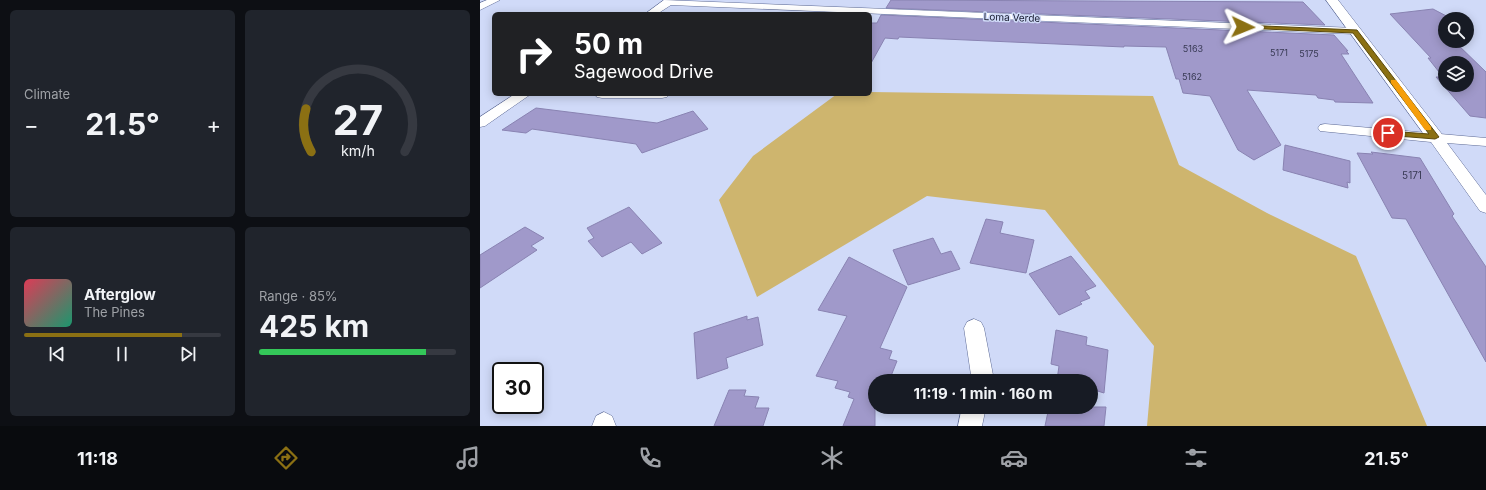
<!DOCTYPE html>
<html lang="en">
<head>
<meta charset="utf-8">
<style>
	:root { --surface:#171b24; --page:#20242c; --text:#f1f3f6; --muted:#9ea1a6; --line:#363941; --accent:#8b7013 }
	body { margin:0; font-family:Inter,sans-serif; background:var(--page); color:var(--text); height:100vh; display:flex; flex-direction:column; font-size:15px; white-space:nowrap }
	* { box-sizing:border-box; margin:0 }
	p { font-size:13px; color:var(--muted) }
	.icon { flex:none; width:22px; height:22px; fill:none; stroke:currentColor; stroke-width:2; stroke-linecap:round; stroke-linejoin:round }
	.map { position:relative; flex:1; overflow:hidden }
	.side { display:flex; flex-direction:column; gap:10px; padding:10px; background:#0d0f14; width:480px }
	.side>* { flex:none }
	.top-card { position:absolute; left:12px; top:12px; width:380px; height:84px; border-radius:6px; box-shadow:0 2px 10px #0003; background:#202124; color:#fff; overflow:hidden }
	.fabs { position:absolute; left:958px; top:12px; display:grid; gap:8px }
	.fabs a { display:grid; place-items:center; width:36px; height:36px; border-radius:50%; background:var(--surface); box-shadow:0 2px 10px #0003; font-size:20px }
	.speed { position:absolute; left:12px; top:362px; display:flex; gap:8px; font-size:20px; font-weight:700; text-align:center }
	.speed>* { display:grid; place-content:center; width:52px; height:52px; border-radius:50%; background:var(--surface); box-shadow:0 2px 10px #0003; line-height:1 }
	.speed .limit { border:2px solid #111; border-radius:6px; background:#fff; color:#111 }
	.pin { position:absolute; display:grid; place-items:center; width:34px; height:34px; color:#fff; margin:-17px; border:2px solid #fff; border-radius:50%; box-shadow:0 1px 4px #0007 }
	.me { position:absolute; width:44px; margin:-22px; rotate:92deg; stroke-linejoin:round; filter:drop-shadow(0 0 3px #0008) }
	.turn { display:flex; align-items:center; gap:14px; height:84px; padding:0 16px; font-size:18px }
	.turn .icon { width:52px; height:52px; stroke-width:2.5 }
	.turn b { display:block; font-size:28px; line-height:34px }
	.big { font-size:30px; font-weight:700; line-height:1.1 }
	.side .tile { flex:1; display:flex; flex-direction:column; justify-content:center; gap:6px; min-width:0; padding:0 14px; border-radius:6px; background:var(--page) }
	.side .dial { align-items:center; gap:0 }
	.dial svg { height:104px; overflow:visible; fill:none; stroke:var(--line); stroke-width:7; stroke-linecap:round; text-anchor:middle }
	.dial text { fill:var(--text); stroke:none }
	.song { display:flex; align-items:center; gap:12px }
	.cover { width:48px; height:48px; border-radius:6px; background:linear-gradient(135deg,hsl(350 70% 55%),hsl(160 70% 35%)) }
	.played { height:4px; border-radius:2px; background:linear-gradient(90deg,var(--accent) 80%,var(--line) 80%) }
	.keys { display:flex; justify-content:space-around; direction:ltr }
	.heat { display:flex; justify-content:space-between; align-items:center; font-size:22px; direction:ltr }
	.charge { height:6px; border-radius:3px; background:linear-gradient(90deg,#34c759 85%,var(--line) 0) }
	.side .tiles { flex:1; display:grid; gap:10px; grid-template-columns:repeat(2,1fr) }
	.trip { position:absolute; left:388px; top:374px; width:230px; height:40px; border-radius:20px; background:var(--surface); box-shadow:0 2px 10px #0003; font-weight:700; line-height:40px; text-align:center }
	.tabs { display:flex; height:64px; justify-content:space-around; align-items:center; background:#090b0e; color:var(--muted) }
	.tabs .icon { width:28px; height:28px }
	.tabs .current { color:var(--accent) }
	.tabs b { font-size:18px; color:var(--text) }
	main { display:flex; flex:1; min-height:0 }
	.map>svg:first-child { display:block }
	.green { fill:#ceb56e }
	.building { fill:#a099ca; stroke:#8983b2; fill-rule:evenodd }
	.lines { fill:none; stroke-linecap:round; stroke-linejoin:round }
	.minor-casing { stroke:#5e6b96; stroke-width:1 }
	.tertiary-casing { stroke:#5e6b96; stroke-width:1 }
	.minor { fill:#fff; fill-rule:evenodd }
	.tertiary { fill:#fff; fill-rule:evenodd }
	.route { fill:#8b7013; stroke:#5a490c }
	.slow { fill:#f59e0b }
	.labels { text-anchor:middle; stroke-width:3; stroke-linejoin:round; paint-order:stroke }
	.far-number-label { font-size:9px; fill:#373953 }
	.far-street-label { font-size:10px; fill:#14192b; stroke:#d0daf8 }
	.number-label { font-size:10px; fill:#373953 }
</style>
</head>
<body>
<main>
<section class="side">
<div class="tiles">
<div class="tile"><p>Climate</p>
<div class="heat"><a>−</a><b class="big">21.5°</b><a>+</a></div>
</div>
<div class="tile dial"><svg viewBox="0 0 100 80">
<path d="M14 69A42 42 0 1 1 86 69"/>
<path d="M14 69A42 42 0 0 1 10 36" stroke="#8b7013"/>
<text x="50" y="56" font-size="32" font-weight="700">27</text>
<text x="50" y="72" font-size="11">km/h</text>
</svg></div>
<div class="tile">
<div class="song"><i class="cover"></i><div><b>Afterglow</b><p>The Pines</p></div></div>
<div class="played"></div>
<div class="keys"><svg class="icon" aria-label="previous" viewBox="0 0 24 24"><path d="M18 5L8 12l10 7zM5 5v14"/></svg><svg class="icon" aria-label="pause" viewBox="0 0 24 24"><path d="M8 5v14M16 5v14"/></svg><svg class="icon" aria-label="next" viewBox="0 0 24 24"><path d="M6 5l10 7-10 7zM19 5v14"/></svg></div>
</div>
<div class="tile"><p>Range · 85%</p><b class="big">425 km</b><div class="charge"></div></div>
</div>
</section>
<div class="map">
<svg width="1006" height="426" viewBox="0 0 1006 426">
	<rect width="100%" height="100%" fill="#d0daf8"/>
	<path class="green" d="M390 92 673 96 699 165 787 213 876 256 947 426H667L674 346 565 210 447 196 277 297 239 200 273 156 357 94H390Z"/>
	<path class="building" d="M411 0 823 2 845 25 406 8Z
		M953 9 972 19H965V26L960 27 965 32V41H974L1006 72V118L990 116 956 77H963L948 58H951L910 14ZM965 63H987V85H965Z
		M401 15 854 35 868 51H866L869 54H861L893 103 855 102 854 100 838 98 836 95 767 90 801 145 774 160 758 150 730 96 703 93 699 79H696L686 47 644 46V47L419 37 418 39 405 38 390 65V23H397Z
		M56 108 177 123 213 111 228 129 162 153 156 144 52 129 46 133 22 130Z
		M805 145 870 161V183L867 182 868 188 803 170Z
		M891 152 940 158 974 214 972 216 1006 267V362L926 219 912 218 877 153 893 154Z
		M149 207 182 243 162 254 151 242 122 257 108 241 114 238 107 228Z
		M506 219 523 222 520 233 554 240 546 273 490 263Z
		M45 227 64 238 51 246 57 250 0 288V255Z
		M453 238 461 254 471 251 480 269 428 285 413 250Z
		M591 256 616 286 605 291 610 298 600 302 602 304 579 315 549 274Z
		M369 257 427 287 400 348 412 351 409 359 417 361 409 381H395V426H363L374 399 368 397 370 392 355 388 358 381 336 376 367 316 338 310Z
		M267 316V320L278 317 283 345 246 358 248 368 217 379 214 333Z
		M576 330 607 337 606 345 628 350 624 393 611 389V381L577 380 579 366 571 364Z
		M249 390H266L264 396 279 397 275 408H289L283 426H234Z
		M569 407H626L624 426H565Z"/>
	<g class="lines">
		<g class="minor-casing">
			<path id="minor" d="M7 0H20L0 10V3Z
				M184 0 875 28 881 31 875 34 191 5 177 14H165Z
				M35 94H51L5 126 0 127V117Z
				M115 94H189L187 97 182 98H122L117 97Z
				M845 124 1006 138V146L967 143 1006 195V213L1000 211 951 142 840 131 838 128 840 125Z
				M494 319 501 322 504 328 513 375 512 381H490L491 375 484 328 487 322Z
				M482 407H506L502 426H478Z
				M124 412 132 416 136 426H112L116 416Z"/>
		</g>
		<g class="tertiary-casing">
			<path id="tertiary" d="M846 0H858L961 133 964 137 961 141 955 142 949 141Z"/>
		</g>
		<use href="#minor" class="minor"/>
		<use href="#tertiary" class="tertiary"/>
	</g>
	<path class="route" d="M761 25 877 30 959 137 955 139 905 135V132L908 131 949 134 873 33 763 28H761Z"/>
	<path class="slow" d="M911 80H916L951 127V130H945L911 83Z"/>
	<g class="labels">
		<g class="far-number-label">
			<text x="713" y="52">5163</text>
			<text x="799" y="56">5171</text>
			<text x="829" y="57">5175</text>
			<text x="712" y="80">5162</text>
		</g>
		<g class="far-street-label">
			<text transform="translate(532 17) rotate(2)" y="4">Loma Verde</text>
		</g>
		<g class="number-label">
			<text x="932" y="179">5171</text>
		</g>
	</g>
</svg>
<div class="fabs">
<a><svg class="icon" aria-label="search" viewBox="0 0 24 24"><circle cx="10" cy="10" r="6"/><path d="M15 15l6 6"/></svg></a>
<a><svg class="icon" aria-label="layers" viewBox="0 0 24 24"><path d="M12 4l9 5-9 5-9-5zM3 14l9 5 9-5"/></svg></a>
</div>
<div class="speed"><div class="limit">30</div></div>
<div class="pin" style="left:908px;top:133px;background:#d93025"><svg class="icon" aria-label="arrive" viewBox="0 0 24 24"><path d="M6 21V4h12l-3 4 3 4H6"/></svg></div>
<svg class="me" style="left:763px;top:27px" viewBox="-20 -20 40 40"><path d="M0-17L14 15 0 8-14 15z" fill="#8b7013" stroke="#fff" stroke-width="4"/></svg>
<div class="trip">11:19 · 1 min · 160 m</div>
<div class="top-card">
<div class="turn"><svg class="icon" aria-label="right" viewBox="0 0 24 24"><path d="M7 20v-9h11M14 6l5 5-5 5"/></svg><div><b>50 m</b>Sagewood Drive</div></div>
</div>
</div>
</main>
<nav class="tabs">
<b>11:18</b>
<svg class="icon current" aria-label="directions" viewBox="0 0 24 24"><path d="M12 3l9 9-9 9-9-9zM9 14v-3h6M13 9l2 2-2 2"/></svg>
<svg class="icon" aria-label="music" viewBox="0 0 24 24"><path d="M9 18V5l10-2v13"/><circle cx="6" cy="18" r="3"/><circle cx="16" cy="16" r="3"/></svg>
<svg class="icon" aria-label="phone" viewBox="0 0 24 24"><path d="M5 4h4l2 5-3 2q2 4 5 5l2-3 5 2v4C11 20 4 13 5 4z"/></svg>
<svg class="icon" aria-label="climate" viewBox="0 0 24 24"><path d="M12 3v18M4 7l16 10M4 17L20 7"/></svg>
<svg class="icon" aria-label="car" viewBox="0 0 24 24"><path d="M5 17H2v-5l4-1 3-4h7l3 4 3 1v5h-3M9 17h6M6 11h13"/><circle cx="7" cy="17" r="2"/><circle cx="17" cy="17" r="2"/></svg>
<svg class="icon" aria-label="filters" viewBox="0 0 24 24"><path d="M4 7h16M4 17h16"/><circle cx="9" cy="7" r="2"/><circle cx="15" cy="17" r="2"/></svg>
<b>21.5°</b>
</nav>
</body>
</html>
